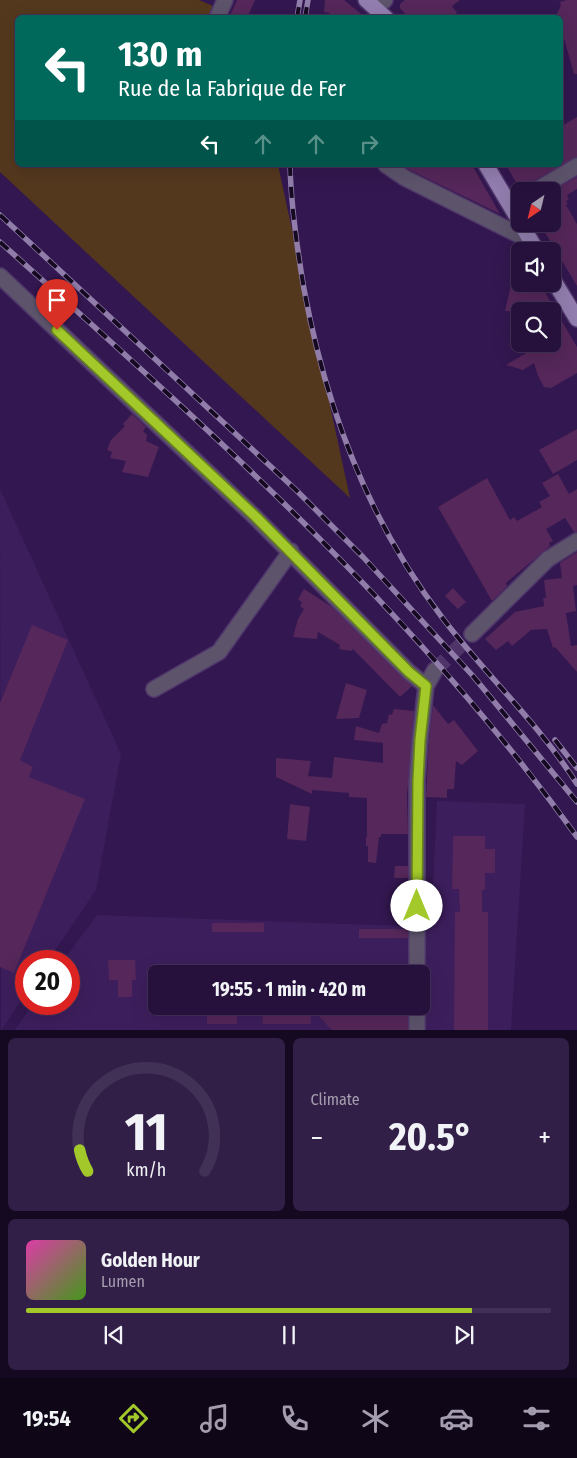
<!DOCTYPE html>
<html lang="en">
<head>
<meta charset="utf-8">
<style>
	:root { --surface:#26113c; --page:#321f47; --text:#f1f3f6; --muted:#a49daf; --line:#423156; --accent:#a2c929 }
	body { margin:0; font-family:"Fira Sans Condensed",sans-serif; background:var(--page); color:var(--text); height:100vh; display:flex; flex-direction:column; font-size:19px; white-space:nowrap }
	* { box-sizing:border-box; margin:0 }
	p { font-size:16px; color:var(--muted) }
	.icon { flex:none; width:28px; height:28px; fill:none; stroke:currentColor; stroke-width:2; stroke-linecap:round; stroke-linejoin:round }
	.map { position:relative; height:1030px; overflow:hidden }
	.drawer { display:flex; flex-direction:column; gap:8px; padding:8px; background:#150921; flex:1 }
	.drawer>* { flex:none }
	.banner { position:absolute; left:15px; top:15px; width:548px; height:152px; border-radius:8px; box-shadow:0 5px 20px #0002,0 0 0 1px var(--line); background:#00695c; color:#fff; overflow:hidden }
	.needle { width:32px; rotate:215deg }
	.tools { position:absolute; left:511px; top:182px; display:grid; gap:10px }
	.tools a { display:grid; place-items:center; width:50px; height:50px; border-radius:8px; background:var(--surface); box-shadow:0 5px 20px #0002,0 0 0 1px var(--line); font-size:25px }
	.speed { position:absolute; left:15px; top:950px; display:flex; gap:10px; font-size:25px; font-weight:700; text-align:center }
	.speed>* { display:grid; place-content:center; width:65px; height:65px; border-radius:50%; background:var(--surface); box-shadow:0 5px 20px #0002,0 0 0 1px var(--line); line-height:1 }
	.speed .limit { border:8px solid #d22; background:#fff; color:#111 }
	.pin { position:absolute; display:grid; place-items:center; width:42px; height:42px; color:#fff; margin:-51px -21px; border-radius:50% 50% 50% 0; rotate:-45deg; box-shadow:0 0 5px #0007 }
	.pin .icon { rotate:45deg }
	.me { position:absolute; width:55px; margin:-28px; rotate:0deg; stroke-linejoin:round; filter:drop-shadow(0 0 4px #0008) }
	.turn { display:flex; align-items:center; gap:18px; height:105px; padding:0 20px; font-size:22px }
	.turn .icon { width:65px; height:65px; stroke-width:2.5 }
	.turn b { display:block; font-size:35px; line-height:42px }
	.lanes { display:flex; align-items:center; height:48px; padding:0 20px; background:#0003; justify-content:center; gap:25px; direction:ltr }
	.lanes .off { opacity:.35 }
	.big { font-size:38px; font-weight:700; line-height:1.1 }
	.drawer .widget { flex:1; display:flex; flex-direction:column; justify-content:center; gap:8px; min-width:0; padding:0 18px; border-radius:8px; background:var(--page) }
	.drawer .dial { align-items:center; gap:0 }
	.dial svg { height:130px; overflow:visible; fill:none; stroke:var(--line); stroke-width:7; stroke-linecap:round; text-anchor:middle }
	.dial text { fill:var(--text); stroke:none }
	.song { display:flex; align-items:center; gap:15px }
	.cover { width:60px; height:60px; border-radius:8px; background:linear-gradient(135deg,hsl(320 70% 55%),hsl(100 70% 35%)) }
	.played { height:5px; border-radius:2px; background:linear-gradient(90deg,var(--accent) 85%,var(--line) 85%) }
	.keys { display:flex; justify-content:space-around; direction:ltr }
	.heat { display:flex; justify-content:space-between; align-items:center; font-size:28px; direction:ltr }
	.drawer .tiles { flex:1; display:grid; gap:8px; grid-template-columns:1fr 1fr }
	.widget:last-child { grid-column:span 2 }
	.trip { position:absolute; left:148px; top:965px; width:282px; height:50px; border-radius:8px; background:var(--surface); box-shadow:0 5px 20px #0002,0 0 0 1px var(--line); font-weight:700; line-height:50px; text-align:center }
	.tab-bar { display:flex; height:80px; justify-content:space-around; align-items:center; background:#0f0718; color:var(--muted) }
	.tab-bar .icon { width:35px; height:35px }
	.tab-bar .selected { color:var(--accent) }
	.tab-bar b { font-size:22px; color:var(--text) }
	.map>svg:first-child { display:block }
	.built { fill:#3d1e5d; fill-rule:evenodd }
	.green { fill:#54381e }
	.building { fill:#55275a }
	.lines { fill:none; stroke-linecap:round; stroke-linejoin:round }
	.minor-tunnel { stroke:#4e3469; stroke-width:15; stroke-dasharray:15 8; stroke-linecap:butt }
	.minor-casing { stroke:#4f366b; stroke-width:18 }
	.major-casing { stroke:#4f366b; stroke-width:18 }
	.minor { stroke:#5d546c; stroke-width:15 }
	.major { stroke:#927eaf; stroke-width:15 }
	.rail-casing { stroke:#917daa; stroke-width:5.5 }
	.rail { stroke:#160a23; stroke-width:4; stroke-dasharray:11; stroke-linecap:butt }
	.route-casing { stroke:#69831b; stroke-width:12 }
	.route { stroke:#a2c929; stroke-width:9 }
</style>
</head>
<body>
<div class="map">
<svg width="577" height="1031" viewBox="0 0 577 1031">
	<rect width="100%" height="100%" fill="#331750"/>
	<path class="built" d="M0 489 121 754 96 890 48 961H26V993L1 1031Z
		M437 801 525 804 511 1030 14 1031 33 1004H69V961H63L97 915 431 927ZM156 974H421V1006H156Z"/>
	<path class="green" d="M0 0H199L213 6 218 17 18 18V165H278L350 498 0 172Z"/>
	<path class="building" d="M237 0H255L247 18H229Z
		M325 0H344L366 18H327L330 13 324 12Z
		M405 0H460L452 6 457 13 451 18H409L400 8V4Z
		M567 0H577V74H574L564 38 560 39V18H555L561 5 560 2Z
		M577 117V157L530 183 527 187 526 191H521L506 165H560V127Z
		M403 165H472L500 214 410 170Z
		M577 177V189L567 195 569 199 566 201 568 204 566 205 577 224V286L540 224H552V191Z
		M515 268 520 275V284H540L577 347V373L551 388 544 387 538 376 534 363 523 370 506 365 535 348 532 344H552V311H520V314L517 309 514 311H505Z
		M132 414 146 427 143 431 147 435 146 441 159 447 148 477 122 472 126 461 110 458 112 452 107 450 111 440 125 426 123 424Z
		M577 429V460L553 474 539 450Z
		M558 474 569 494 577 489V532H574L565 518 546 529 553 541 549 543 550 546 506 583 507 586 492 601 438 507 487 478 510 520 514 517 517 521 542 507 539 502 550 496 542 483Z
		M577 552V585L573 586 576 611 566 613 571 646 577 645V672L555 647 553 648 547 629 531 630 512 646 508 641 496 650 485 639 515 612 544 606 543 598H546L544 580 562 578 560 563Z
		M453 588 466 602 458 609 445 596Z
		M304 589 332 607 412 686 400 697 353 649 351 651 339 649 340 645 318 632 317 639 293 637 298 619 304 609 300 606 302 603 298 599Z
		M32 625 68 640 20 760 33 767 29 777 85 799 14 973 0 967V703Z
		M346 683 367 690 359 718 336 719Z
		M433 705 448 724 454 720 478 751 462 765 456 761 454 789H447V798L426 797 429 741Z
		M394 709 414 711 407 796 408 834H381V837H379L376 863 368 862V846H366V837H367V798L349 797V793L312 790V794L276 777V758L311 761 308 776 332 778 334 757 383 763V743L354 740 356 726 379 733 382 724 387 723 389 714 392 715Z
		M290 804 310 807 306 841 287 839Z
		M453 836H485V849H495V873H485V890H482V912H488V1031H454L455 912H460L459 889H452Z
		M395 866H408V878H394Z
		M212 923H264V932H212Z
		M359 929H408V938H359Z
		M108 960H135L136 980H132V997H118V980H109Z
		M408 1006V1031H333L310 1007 311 1024H263L262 1007Z
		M207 1007H237V1024H207Z"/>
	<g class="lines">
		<path class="minor-tunnel" d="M435 670 472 634"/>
		<g class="minor-casing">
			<path id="minor" d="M376 8 385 0
				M217 18 225 0
				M386 165 405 178 531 241
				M535 191 577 166
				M0 276 255 517 409 672 426 686
				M472 634 548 559 577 541
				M154 689 219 652 291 551
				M417 974V781L420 740 426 686 435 670
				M417 1006V1031"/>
		</g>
		<g class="major-casing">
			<path id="major" d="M366 0 386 18
				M486 165 520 222
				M521 224 537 251
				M552 278 577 319"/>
		</g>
		<use href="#minor" class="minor"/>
		<use href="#major" class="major"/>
		<g class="rail-casing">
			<path id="rail" d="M297 18 300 0
				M305 18 308 0
				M290 165C291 206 297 248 304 289 326 408 369 523 444 620 487 676 539 724 577 784
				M0 215 295 489 363 557 473 676 577 802
				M0 242C207 428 414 610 577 837
				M555 740 577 768"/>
		</g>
		<use href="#rail" class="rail"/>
	</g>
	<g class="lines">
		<g class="route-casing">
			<path id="route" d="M57 330 256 517 409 672 426 686 420 740 418 781 417 906"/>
		</g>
		<use href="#route" class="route"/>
	</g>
</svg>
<div class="tools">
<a><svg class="needle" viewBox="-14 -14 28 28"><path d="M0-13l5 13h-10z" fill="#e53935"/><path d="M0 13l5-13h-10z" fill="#a49daf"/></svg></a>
<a><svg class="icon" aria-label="sound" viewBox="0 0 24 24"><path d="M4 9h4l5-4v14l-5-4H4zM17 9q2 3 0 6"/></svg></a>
<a><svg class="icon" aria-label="search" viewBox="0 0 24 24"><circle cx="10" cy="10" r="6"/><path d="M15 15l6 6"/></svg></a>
</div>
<div class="speed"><div class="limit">20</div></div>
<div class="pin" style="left:57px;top:330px;background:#d93025"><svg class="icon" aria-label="arrive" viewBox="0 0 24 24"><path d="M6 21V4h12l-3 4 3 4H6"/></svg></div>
<svg class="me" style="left:417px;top:906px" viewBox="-20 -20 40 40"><circle r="19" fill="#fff"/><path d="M0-13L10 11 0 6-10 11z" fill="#a2c929"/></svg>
<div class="trip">19:55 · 1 min · 420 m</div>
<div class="banner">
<div class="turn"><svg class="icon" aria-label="left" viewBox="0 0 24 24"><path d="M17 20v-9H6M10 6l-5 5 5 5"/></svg><div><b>130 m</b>Rue de la Fabrique de Fer</div></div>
<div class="lanes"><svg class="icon" aria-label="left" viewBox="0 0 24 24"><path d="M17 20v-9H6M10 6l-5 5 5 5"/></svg><svg class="icon off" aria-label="ahead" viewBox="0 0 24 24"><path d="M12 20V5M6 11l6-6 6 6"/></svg><svg class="icon off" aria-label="ahead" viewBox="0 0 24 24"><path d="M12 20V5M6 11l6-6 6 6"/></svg><svg class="icon off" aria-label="right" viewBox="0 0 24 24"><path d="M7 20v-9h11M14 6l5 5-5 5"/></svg></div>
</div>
</div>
<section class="drawer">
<div class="tiles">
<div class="widget dial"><svg viewBox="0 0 100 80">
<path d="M14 69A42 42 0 1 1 86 69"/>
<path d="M14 69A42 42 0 0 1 9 56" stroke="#a2c929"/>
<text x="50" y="56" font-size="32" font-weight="700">11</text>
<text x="50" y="72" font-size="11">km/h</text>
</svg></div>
<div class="widget"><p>Climate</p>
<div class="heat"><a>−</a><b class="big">20.5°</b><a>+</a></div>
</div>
<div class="widget">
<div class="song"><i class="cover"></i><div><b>Golden Hour</b><p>Lumen</p></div></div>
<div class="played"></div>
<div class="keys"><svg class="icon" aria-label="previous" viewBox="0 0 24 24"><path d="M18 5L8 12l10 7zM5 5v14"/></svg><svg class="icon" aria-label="pause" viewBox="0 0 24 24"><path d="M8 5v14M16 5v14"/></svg><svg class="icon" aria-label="next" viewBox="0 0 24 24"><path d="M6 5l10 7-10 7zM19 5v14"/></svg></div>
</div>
</div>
</section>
<nav class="tab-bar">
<b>19:54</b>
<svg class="icon selected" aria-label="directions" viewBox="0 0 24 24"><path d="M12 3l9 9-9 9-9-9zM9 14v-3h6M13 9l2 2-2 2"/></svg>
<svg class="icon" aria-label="music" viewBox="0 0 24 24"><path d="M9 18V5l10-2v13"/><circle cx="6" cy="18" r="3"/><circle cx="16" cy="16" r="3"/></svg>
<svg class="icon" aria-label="phone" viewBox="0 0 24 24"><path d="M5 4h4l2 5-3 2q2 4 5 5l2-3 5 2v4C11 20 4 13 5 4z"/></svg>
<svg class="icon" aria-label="climate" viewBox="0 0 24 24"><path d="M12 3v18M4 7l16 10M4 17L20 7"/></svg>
<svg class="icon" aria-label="car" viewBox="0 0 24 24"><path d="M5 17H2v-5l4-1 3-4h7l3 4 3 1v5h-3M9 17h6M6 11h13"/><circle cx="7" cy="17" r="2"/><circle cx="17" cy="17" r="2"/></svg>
<svg class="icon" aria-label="filters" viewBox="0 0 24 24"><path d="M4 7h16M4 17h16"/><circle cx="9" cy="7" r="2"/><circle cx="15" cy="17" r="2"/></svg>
</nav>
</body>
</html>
